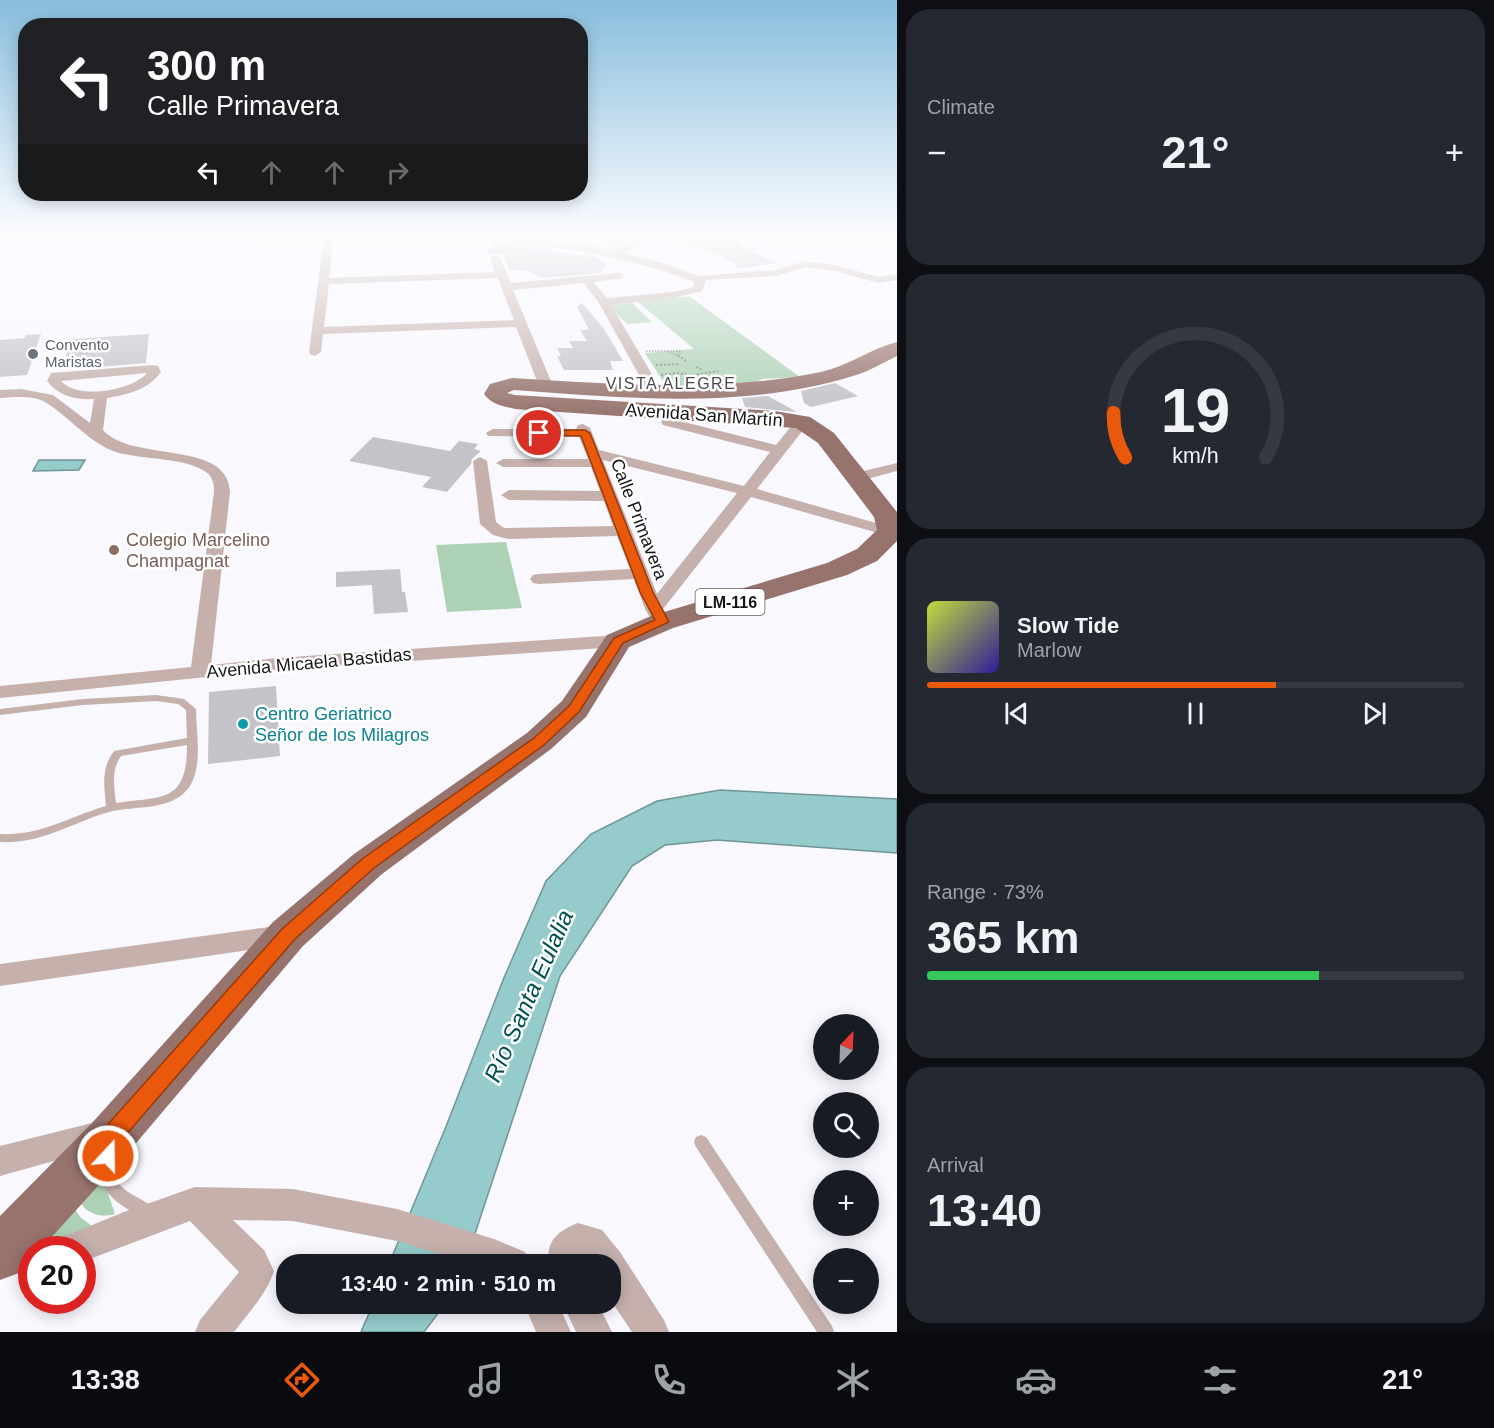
<!DOCTYPE html>
<html lang="en">
<head>
<meta charset="utf-8">
<style>
	:root { --surface:#171b24; --page:#242831; --text:#f1f3f6; --muted:#9ea1a6; --line:#363941; --accent:#ea580c }
	body { margin:0; font-family:Arial,sans-serif; background:var(--page); color:var(--text); height:100vh; display:flex; flex-direction:column; font-size:22px; white-space:nowrap }
	* { box-sizing:border-box; margin:0 }
	p { font-size:20px; color:var(--muted) }
	.icon { flex:none; width:33px; height:33px; fill:none; stroke:currentColor; stroke-width:2; stroke-linecap:round; stroke-linejoin:round }
	.map { position:relative; flex:1; overflow:hidden }
	.sheet { display:flex; flex-direction:column; gap:9px; padding:9px; background:#0d0f14; width:597px }
	.sheet>* { flex:none }
	.top-card { position:absolute; left:18px; top:18px; width:570px; height:183px; border-radius:24px; box-shadow:0 3px 15px #0003; background:#202124; color:#fff; overflow:hidden }
	.needle { width:39px; rotate:23deg }
	.buttons { position:absolute; left:813px; top:1014px; display:grid; gap:12px }
	.buttons a { display:grid; place-items:center; width:66px; height:66px; border-radius:50%; background:var(--surface); box-shadow:0 3px 15px #0003; font-size:30px }
	.speed { position:absolute; left:18px; top:1236px; display:flex; gap:12px; font-size:30px; font-weight:700; text-align:center }
	.speed>* { display:grid; place-content:center; width:78px; height:78px; border-radius:50%; background:var(--surface); box-shadow:0 3px 15px #0003; line-height:1 }
	.speed .limit { border:9px solid #d22; background:#fff; color:#111 }
	.pin { position:absolute; display:grid; place-items:center; width:51px; height:51px; color:#fff; margin:-26px; border:3px solid #fff; border-radius:50%; box-shadow:0 2px 6px #0007 }
	.me { position:absolute; width:66px; margin:-33px; rotate:21deg; stroke-linejoin:round; filter:drop-shadow(0 0 4px #0008) }
	.turn { display:flex; align-items:center; gap:21px; height:126px; padding:0 30px; font-size:27px }
	.turn .icon { width:78px; height:78px; stroke-width:2.5 }
	.turn b { display:block; font-size:42px; line-height:51px }
	.lanes { display:flex; align-items:center; height:57px; padding:0 30px; background:#0003; justify-content:center; gap:30px; direction:ltr }
	.lanes .off { opacity:.35 }
	.big { font-size:45px; font-weight:700; line-height:1.1 }
	.sheet .tile { flex:1; display:flex; flex-direction:column; justify-content:center; gap:9px; min-width:0; padding:0 21px; border-radius:24px; background:var(--page) }
	.sheet .dial { align-items:center; gap:0 }
	.dial svg { height:156px; overflow:visible; fill:none; stroke:var(--line); stroke-width:7; stroke-linecap:round; text-anchor:middle }
	.dial text { fill:var(--text); stroke:none }
	.song { display:flex; align-items:center; gap:18px }
	.cover { width:72px; height:72px; border-radius:9px; background:linear-gradient(135deg,hsl(70 70% 55%),hsl(250 70% 35%)) }
	.played { height:6px; border-radius:3px; background:linear-gradient(90deg,var(--accent) 65%,var(--line) 65%) }
	.keys { display:flex; justify-content:space-around; direction:ltr }
	.heat { display:flex; justify-content:space-between; align-items:center; font-size:33px; direction:ltr }
	.charge { height:9px; border-radius:4px; background:linear-gradient(90deg,#34c759 73%,var(--line) 0) }
	.trip { position:absolute; left:276px; top:1254px; width:345px; height:60px; border-radius:24px; background:var(--surface); box-shadow:0 3px 15px #0003; font-weight:700; line-height:60px; text-align:center }
	.dock { display:flex; height:96px; justify-content:space-around; align-items:center; background:#090b0e; color:var(--muted) }
	.dock .icon { width:42px; height:42px }
	.dock .on { color:var(--accent) }
	.dock b { font-size:27px; color:var(--text) }
	main { display:flex; flex:1; min-height:0 }
	.map>svg:first-child { display:block }
	.green { fill:#add1b5 }
	.water { fill:#96cbcc; stroke:#709596; stroke-width:1.5 }
	.building { fill:#c3c3c8 }
	.lines { fill:none; stroke-linecap:round; stroke-linejoin:round }
	.path-far1 { stroke:#89898d; stroke-width:1.5; stroke-dasharray:1.5 1.5; stroke-linecap:butt }
	.path { stroke:#89898d; stroke-width:2; stroke-dasharray:2 2; stroke-linecap:butt }
	.lane { fill:#c5b0ac; fill-rule:evenodd }
	.street { fill:#c5b0ac; fill-rule:evenodd }
	.primary { fill:#97736d; fill-rule:evenodd }
	.route { fill:#ea580c; stroke:#983908; stroke-width:1.5 }
	.worship-dot { fill:#6b7280; stroke:#fff; stroke-width:2 }
	.education-dot { fill:#8d6e63; stroke:#fff; stroke-width:2 }
	.culture-dot { fill:#0f9aa8; stroke:#fff; stroke-width:2 }
	.labels { text-anchor:middle; stroke-width:5; stroke-linejoin:round; paint-order:stroke }
	.far-worship-label { font-size:15px; fill:#5b616d; stroke:#fff; text-anchor:start }
	.far-neighbourhood-label { font-size:16px; letter-spacing:1.5px; fill:#49494e; stroke:#fff }
	.shield { fill:#fff; stroke:#5c5c5d; stroke-width:1.5 }
	.shield-label { font-size:16px; font-weight:bold; fill:#161618 }
	.street-label { font-size:18px; fill:#161618; stroke:#fff }
	.education-label { font-size:18px; fill:#785e54; stroke:#fff; text-anchor:start }
	.culture-label { font-size:18px; fill:#0d838f; stroke:#fff; text-anchor:start }
	.near-water-label { font-size:24px; font-style:italic; fill:#005153; stroke:#fff }
</style>
</head>
<body>
<main>
<div class="map">
<svg width="897" height="1332" viewBox="0 0 897 1332">
	<rect width="100%" height="100%" fill="#f8f8fe"/>
	<path class="green" d="M689 296 800 377 762 379 754 383 668 389 645 353 694 349 638 302Z
		M632 303 652 322 627 324 608 305Z
		M506 542 522 608 447 612 436 545Z
		M102 1176 115 1214C102 1218 90 1215 81 1204Z
		M72 1204 80 1217 93 1227 20 1256Z"/>
	<path class="water" d="M39 460H85L79 470 33 471Z
		M720 790 897 799V853L717 840 665 845 632 866 560 976 465 1264H389L447 1124 503 980 546 881 591 834 657 801Z
		M373 1304H445L424 1332H361Z"/>
	<path class="building" d="M698 232H709L729 237 745 245 740 247 777 263 736 269 737 264 716 254 675 240Z
		M617 234H627L628 239 615 248 606 246Z
		M493 243 596 257 607 265 600 273 543 278 525 270H509L503 255 494 253 485 256Z
		M582 303 604 329 623 361H610L613 370H564L557 356H561L557 348H573L569 341H587L580 330H589L577 307Z
		M41 334 27 375 0 377V340L25 338 26 335Z
		M149 334 146 363 63 370 70 339Z
		M835 383 858 396 811 407 804 403 801 391Z
		M768 396 797 412 745 407 742 398Z
		M373 437 450 451 459 441 478 444 474 449 481 451 472 459 471 464 447 492 422 487 431 477 349 461Z
		M400 569 402 592H405L408 612 374 614 372 585 336 587V572Z
		M276 686 280 756 208 764 209 692Z"/>
	<g class="lines">
		<path class="path-far1" d="M646 351H681L677 354
			M667 351 680 357"/>
		<path class="path" d="M678 355 686 361
			M656 365 680 364
			M696 367 702 370
			M661 375 676 373 693 375
			M693 375 718 371"/>
		<path class="lane" d="M156 695 184 699 196 709C196 733 203 764 190 786 173 812 135 805 109 812 70 823 43 844 0 842V834C41 836 68 817 106 806 104 785 101 768 114 751L187 738 186 710 178 704 156 701 83 705 0 715V709L83 699ZM187 745C187 804 162 796 116 803 114 787 111 770 121 756Z
			M701 1135 706 1137 832 1326 834 1332H817L696 1147 694 1142 696 1137Z
			M107 1159 112 1161C116 1169 114 1177 120 1185 129 1196 151 1201 155 1212L153 1217 148 1219C127 1211 90 1190 102 1161Z"/>
		<path class="street" d="M65 232H204L199 235 0 239V233Z
			M393 232 412 234 417 237 412 240 379 236 334 239 329 278 495 272 490 258 495 255 500 258 511 283 619 273 623 274V278L594 282 607 298 673 292 694 287V282C609 248 520 244 429 235L424 232C481 229 559 239 615 250L634 238 687 232 686 235 683 236 640 243 625 253 670 265 698 276 775 270 805 261 835 265 879 277 897 274V280L879 283 834 271 806 267 776 276 706 280 702 291 673 298 611 305 663 393 656 397 649 393 599 303 584 283 513 290 553 386 551 389 546 390 539 386 516 327 323 334 321 352 315 356 311 355 309 352 324 236 329 233ZM498 278 514 320 324 327 329 284Z
			M153 365 158 366 161 372C148 390 129 394 107 398L103 430C132 463 228 439 230 492L211 665 277 658 618 635 625 637 627 641 625 645 618 647 277 670 0 698V686L191 667 214 492C214 484 213 477 206 472 185 457 142 460 116 452 89 443 70 417 45 402 33 395 14 397 0 398V390L21 389 53 395 90 423 94 399C75 400 59 396 47 381L51 373ZM147 373C132 391 77 400 61 381Z
			M668 418 776 445 797 419H807L809 422 807 425 757 489 897 529V535H885L751 497 663 609 668 617 666 621H652L645 609 634 579 539 584 533 583 530 579 533 575 539 574 630 569 617 536 508 539 493 535 480 524 473 461 480 457 487 461 496 522 504 528 613 526 604 501 509 500 501 495 509 490 600 491 591 467H503L496 463 503 459H588L579 437 488 436 486 433 493 429H576L578 425 583 424 590 428 599 450 744 486 770 452 663 425 661 422 663 419ZM603 460 737 493 657 594 604 463Z
			M897 463V471L856 482 848 477 851 474Z
			M283 925 292 928 296 935 292 942 283 945 0 986V964Z
			M100 1121 111 1125 115 1135 111 1145 0 1176V1146Z
			M195 1187 293 1189 397 1209 494 1239 525 1252 530 1264H472L397 1241 293 1221 233 1220 264 1250 274 1271C266 1295 249 1312 234 1332H195L200 1320 239 1272 190 1221 82 1262V1250H56L60 1238 124 1212Z
			M578 1223 602 1230 620 1252 664 1320 669 1332H632L610 1299V1264H587L581 1256 582 1264H550C544 1242 559 1230 578 1223Z
			M524 1304H558L571 1332H536Z
			M563 1304H598L612 1332H576Z"/>
		<path class="primary" d="M897 342V356C884 362 870 371 856 375 746 410 627 398 514 390L507 393 515 395 775 411 810 417 834 433 897 512V541L877 561 847 575 673 628 629 647 586 717 551 749 382 874 303 946 126 1155 40 1250H32V1259L19 1273 0 1280V1216L92 1123 273 922 354 854 527 733 562 701 607 635 651 616 827 563 857 549 877 530 874 517 818 443 796 428 515 409C503 406 492 405 484 394L490 384 512 378C615 384 719 393 821 372 848 366 870 349 897 342Z"/>
	</g>
	<linearGradient id="sky" x2="0" y2="1"><stop stop-color="#87bddd"/><stop offset="0.56" stop-color="#fcfcff"/><stop offset="1" stop-color="#fcfcff" stop-opacity="0"/></linearGradient>
	<rect width="897" height="418" fill="url(#sky)"/>
	<path class="route" d="M539 430H585L590 433 653 592 669 622 623 643 579 712 544 745 374 868 295 939 119 1143 115 1163 108 1166 100 1163 97 1156 101 1132 282 929 362 859 534 738 569 706 614 638 655 620 640 592 581 436 535 435 534 433Z"/>
	<circle class="worship-dot" cx="33" cy="354" r="6"/>
	<circle class="education-dot" cx="114" cy="550" r="6"/>
	<circle class="culture-dot" cx="243" cy="724" r="6"/>
	<g class="labels">
		<g class="far-worship-label">
			<text x="45" y="350">Convento<tspan x="45" dy="17">Maristas</tspan></text>
		</g>
		<g class="far-neighbourhood-label">
			<text x="671" y="389">VISTA ALEGRE</text>
		</g>
		<rect class="shield" x="695.5" y="589" width="69" height="26" rx="4.5"/>
		<g class="shield-label">
			<text x="730" y="608">LM-116</text>
		</g>
		<g class="street-label">
			<text transform="translate(704 415) rotate(4)" y="6">Avenida San Martín</text>
			<text transform="translate(639 519) rotate(69)" y="6">Calle Primavera</text>
			<text transform="translate(309 663) rotate(-5)" y="6">Avenida Micaela Bastidas</text>
		</g>
		<g class="education-label">
			<text x="126" y="546">Colegio Marcelino<tspan x="126" dy="21">Champagnat</tspan></text>
		</g>
		<g class="culture-label">
			<text x="255" y="720">Centro Geriatrico<tspan x="255" dy="21">Señor de los Milagros</tspan></text>
		</g>
		<g class="near-water-label">
			<text transform="translate(529 996) rotate(-66)" y="8">Río Santa Eulalia</text>
		</g>
	</g>
</svg>
<div class="buttons">
<a><svg class="needle" viewBox="-14 -14 28 28"><path d="M0-13l5 13h-10z" fill="#e53935"/><path d="M0 13l5-13h-10z" fill="#9ea1a6"/></svg></a>
<a><svg class="icon" aria-label="search" viewBox="0 0 24 24"><circle cx="10" cy="10" r="6"/><path d="M15 15l6 6"/></svg></a>
<a>+</a>
<a>−</a>
</div>
<div class="speed"><div class="limit">20</div></div>
<div class="pin" style="left:539px;top:433px;background:#d93025"><svg class="icon" aria-label="arrive" viewBox="0 0 24 24"><path d="M6 21V4h12l-3 4 3 4H6"/></svg></div>
<svg class="me" style="left:108px;top:1156px" viewBox="-20 -20 40 40"><circle r="17" fill="#ea580c" stroke="#fff" stroke-width="3"/><path d="M0-11L8 9 0 5-8 9z" fill="#fff"/></svg>
<div class="trip">13:40 · 2 min · 510 m</div>
<div class="top-card">
<div class="turn"><svg class="icon" aria-label="left" viewBox="0 0 24 24"><path d="M17 20v-9H6M10 6l-5 5 5 5"/></svg><div><b>300 m</b>Calle Primavera</div></div>
<div class="lanes"><svg class="icon" aria-label="left" viewBox="0 0 24 24"><path d="M17 20v-9H6M10 6l-5 5 5 5"/></svg><svg class="icon off" aria-label="ahead" viewBox="0 0 24 24"><path d="M12 20V5M6 11l6-6 6 6"/></svg><svg class="icon off" aria-label="ahead" viewBox="0 0 24 24"><path d="M12 20V5M6 11l6-6 6 6"/></svg><svg class="icon off" aria-label="right" viewBox="0 0 24 24"><path d="M7 20v-9h11M14 6l5 5-5 5"/></svg></div>
</div>
</div>
<section class="sheet">
<div class="tile"><p>Climate</p>
<div class="heat"><a>−</a><b class="big">21°</b><a>+</a></div>
</div>
<div class="tile dial"><svg viewBox="0 0 100 80">
<path d="M14 69A42 42 0 1 1 86 69"/>
<path d="M14 69A42 42 0 0 1 8 46" stroke="#ea580c"/>
<text x="50" y="56" font-size="32" font-weight="700">19</text>
<text x="50" y="72" font-size="11">km/h</text>
</svg></div>
<div class="tile">
<div class="song"><i class="cover"></i><div><b>Slow Tide</b><p>Marlow</p></div></div>
<div class="played"></div>
<div class="keys"><svg class="icon" aria-label="previous" viewBox="0 0 24 24"><path d="M18 5L8 12l10 7zM5 5v14"/></svg><svg class="icon" aria-label="pause" viewBox="0 0 24 24"><path d="M8 5v14M16 5v14"/></svg><svg class="icon" aria-label="next" viewBox="0 0 24 24"><path d="M6 5l10 7-10 7zM19 5v14"/></svg></div>
</div>
<div class="tile"><p>Range · 73%</p><b class="big">365 km</b><div class="charge"></div></div>
<div class="tile"><p>Arrival</p><b class="big">13:40</b></div>
</section>
</main>
<nav class="dock">
<b>13:38</b>
<svg class="icon on" aria-label="directions" viewBox="0 0 24 24"><path d="M12 3l9 9-9 9-9-9zM9 14v-3h6M13 9l2 2-2 2"/></svg>
<svg class="icon" aria-label="music" viewBox="0 0 24 24"><path d="M9 18V5l10-2v13"/><circle cx="6" cy="18" r="3"/><circle cx="16" cy="16" r="3"/></svg>
<svg class="icon" aria-label="phone" viewBox="0 0 24 24"><path d="M5 4h4l2 5-3 2q2 4 5 5l2-3 5 2v4C11 20 4 13 5 4z"/></svg>
<svg class="icon" aria-label="climate" viewBox="0 0 24 24"><path d="M12 3v18M4 7l16 10M4 17L20 7"/></svg>
<svg class="icon" aria-label="car" viewBox="0 0 24 24"><path d="M5 17H2v-5l4-1 3-4h7l3 4 3 1v5h-3M9 17h6M6 11h13"/><circle cx="7" cy="17" r="2"/><circle cx="17" cy="17" r="2"/></svg>
<svg class="icon" aria-label="filters" viewBox="0 0 24 24"><path d="M4 7h16M4 17h16"/><circle cx="9" cy="7" r="2"/><circle cx="15" cy="17" r="2"/></svg>
<b>21°</b>
</nav>
</body>
</html>
